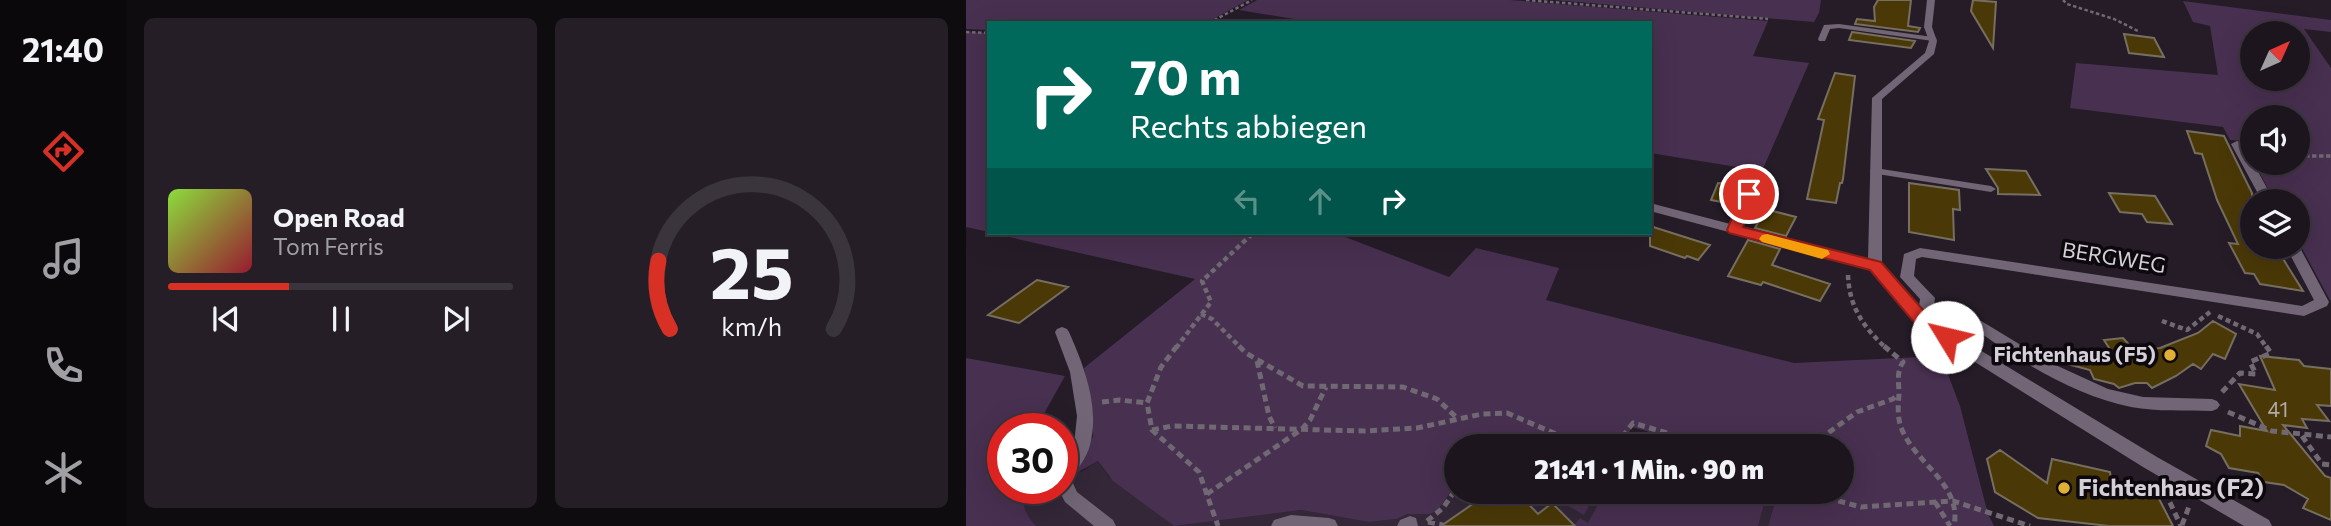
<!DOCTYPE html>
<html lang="de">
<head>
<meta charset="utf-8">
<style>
	:root { --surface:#1c151e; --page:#251e27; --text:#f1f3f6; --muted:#a09fa4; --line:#3a343c; --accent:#d93025 }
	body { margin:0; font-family:Commissioner,sans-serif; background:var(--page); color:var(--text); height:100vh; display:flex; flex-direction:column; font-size:26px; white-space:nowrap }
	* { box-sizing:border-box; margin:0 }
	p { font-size:23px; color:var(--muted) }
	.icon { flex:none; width:38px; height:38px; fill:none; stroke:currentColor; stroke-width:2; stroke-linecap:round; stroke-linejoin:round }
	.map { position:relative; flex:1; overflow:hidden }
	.panel { display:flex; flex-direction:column; gap:18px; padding:18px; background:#0f0c10; width:840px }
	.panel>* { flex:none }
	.top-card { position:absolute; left:21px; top:21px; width:665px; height:214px; border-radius:0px; box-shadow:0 7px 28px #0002,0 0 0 2px var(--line); background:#00695c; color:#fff; overflow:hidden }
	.needle { width:46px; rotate:45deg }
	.fabs { position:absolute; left:1274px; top:21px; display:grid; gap:14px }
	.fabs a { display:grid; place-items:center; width:70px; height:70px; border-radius:50%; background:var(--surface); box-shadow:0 7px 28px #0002,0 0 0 2px var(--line); font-size:35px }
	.speed { position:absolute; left:21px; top:413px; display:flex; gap:14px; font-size:35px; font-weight:700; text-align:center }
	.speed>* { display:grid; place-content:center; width:91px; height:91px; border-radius:50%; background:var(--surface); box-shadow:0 7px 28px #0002,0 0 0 2px var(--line); line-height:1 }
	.speed .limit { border:10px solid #d22; background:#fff; color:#111 }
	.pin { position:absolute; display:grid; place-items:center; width:60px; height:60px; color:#fff; margin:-30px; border:4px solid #fff; border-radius:50%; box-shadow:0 2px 7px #0007 }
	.me { position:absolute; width:77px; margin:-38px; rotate:306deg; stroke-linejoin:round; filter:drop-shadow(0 0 5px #0008) }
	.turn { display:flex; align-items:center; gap:24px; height:147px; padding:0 28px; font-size:32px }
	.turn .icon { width:91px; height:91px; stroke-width:2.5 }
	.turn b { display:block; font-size:49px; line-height:60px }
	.lanes { display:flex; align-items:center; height:66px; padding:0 28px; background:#0003; justify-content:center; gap:35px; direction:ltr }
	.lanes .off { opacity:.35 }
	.panel .card { flex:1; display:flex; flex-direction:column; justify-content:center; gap:10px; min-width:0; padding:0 24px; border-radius:10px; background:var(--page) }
	.panel .dial { align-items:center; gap:0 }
	.dial svg { height:182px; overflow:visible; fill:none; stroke:var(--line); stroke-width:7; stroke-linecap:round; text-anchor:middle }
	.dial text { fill:var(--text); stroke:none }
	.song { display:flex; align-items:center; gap:21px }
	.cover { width:84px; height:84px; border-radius:10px; background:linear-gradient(135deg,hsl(90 70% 55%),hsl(350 70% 35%)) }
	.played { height:7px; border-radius:4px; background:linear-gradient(90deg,var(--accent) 35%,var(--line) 35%) }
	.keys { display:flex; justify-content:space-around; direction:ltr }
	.panel .tiles { flex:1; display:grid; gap:18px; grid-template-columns:repeat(2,1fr) }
	.trip { position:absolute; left:478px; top:434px; width:410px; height:70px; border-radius:35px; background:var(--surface); box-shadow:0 7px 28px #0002,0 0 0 2px var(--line); font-weight:800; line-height:70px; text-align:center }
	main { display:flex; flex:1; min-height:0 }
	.menu { display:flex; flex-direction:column; width:126px; justify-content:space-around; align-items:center; background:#0b080c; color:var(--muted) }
	.menu .icon { width:49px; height:49px }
	.menu .current { color:var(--accent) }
	.menu b { font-size:32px; color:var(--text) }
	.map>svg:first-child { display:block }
	.built { fill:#332738 }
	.green { fill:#483050; fill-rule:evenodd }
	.building { fill:#4a3807; stroke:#766f5f; stroke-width:2 }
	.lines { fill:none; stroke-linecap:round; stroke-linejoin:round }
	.path-far3 { stroke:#706973; stroke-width:2.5; stroke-dasharray:3.5 2.5; stroke-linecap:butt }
	.path-far2 { stroke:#706973; stroke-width:3.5; stroke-dasharray:4.5 2.5; stroke-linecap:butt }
	.path-far1 { stroke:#706973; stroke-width:4.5; stroke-dasharray:5 3.5; stroke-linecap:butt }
	.path { stroke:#706973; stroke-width:5; stroke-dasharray:7 4.5; stroke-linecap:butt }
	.service { fill:#726676; fill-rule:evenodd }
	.minor { fill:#726676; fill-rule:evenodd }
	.route { fill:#d93025; stroke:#8d1f18; stroke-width:2 }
	.slow { fill:#f59e0b }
	.poi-dot { fill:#e0b034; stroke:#0c080d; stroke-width:2.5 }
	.labels { text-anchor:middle; stroke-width:7; stroke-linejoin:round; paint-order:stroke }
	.street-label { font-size:21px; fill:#d5d0d8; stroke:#0c080d }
	.poi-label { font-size:21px; font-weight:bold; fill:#d5d0d8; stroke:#0c080d; text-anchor:end }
	.near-number-label { font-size:21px; fill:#b2aaa4 }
	.near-poi-label { font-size:24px; font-weight:bold; fill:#d5d0d8; stroke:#0c080d; text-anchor:start }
</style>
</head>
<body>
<main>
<nav class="menu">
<b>21:40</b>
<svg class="icon current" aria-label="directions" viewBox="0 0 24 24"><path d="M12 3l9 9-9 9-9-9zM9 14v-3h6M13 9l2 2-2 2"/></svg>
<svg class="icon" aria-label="music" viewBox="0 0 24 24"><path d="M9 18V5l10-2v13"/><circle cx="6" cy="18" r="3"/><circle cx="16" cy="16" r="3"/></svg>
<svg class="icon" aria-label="phone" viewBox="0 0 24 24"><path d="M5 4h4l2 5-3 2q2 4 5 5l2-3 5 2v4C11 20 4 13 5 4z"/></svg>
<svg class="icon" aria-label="climate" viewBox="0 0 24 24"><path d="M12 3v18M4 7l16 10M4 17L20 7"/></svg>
</nav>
<section class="panel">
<div class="tiles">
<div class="card">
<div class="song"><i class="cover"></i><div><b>Open Road</b><p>Tom Ferris</p></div></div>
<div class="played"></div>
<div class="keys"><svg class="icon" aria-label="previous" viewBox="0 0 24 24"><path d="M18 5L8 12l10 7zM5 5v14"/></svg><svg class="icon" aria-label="pause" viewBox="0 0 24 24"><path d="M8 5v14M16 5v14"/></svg><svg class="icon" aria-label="next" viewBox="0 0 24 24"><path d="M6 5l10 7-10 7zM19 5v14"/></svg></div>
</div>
<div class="card dial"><svg viewBox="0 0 100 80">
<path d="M14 69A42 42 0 1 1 86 69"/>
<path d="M14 69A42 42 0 0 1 9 39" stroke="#d93025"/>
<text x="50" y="56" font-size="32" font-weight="700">25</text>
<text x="50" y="72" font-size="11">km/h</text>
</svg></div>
</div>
</section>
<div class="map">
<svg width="1365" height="526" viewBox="0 0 1365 526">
	<rect width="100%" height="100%" fill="#251c28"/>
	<path class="built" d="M127 437 110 468 115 472 132 461 143 477 208 526H0L37 488H96V443Z
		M490 484V492H578L618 514 630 492H812L802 526H208L335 510 403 522 431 519 440 514H464L472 510Z"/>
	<path class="green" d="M0 0H282L240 23H23V30L0 29Z
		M291 0H544L802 21 787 56 843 63 796 171 684 153V23H352L273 10Z
		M587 0H855L853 13 848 22Z
		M1217 1 1365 20V32L1338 29 1365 68V302L1332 241V201H1309L1288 163H1332V117H1286V159L1277 141 1264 140 1257 127 1104 108 1110 63 1252 75 1244 26 1227 22ZM1286 33H1332V79H1286Z
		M0 32 23 33V232L0 227Z
		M25 233H369L483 277 510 248 593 268 580 300 828 363 975 356 994 406 1022 514 1028 526H802L812 492H875V446H733L666 427 655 446H490V484L472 510 464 514H441L431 519 403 522 335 510 208 526 147 481 132 461 112 472 110 468 127 437 126 406 118 368 229 279Z
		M0 358 99 376 75 419 78 429H37V488H58C53 500 61 518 70 526H0Z
		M578 492H630L618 515Z
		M639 492H801L792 526H608L614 518 622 523Z"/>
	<path class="building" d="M912 0H945L942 26 954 28 952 32 889 24 891 19 909 21 908 7Z
		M1007 0 1030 2 1027 48 1005 11Z
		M886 32 949 41 945 48 883 40Z
		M1158 34 1188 38 1198 57 1163 53Z
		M869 73 889 76 877 179 876 183H874L870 203 841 199 858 120 852 119Z
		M1221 131 1258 136 1286 193V247L1311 249 1337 291 1294 284 1288 274 1279 273 1263 243 1272 244 1251 200 1236 154 1229 153Z
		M1020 169 1060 171 1074 195 1032 194V188Z
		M752 183 790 189 777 192 771 205 745 200Z
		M943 183 993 190 994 210 987 209 988 240 943 232Z
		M1143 193 1189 196 1206 224 1181 222 1176 214 1154 212Z
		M799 209 830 217 820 236 789 228Z
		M684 226 744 245 732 260 721 256 719 258 684 246Z
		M782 240 814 249 806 265 864 284 854 301 797 282 795 285 762 276Z
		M71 280 102 287 53 323 22 315Z
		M1247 321 1270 334 1259 359 1247 354 1235 369 1227 364 1210 376 1186 388 1181 383H1169L1153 388 1148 384 1128 379 1124 370 1086 360 1087 353 1147 354 1138 340 1157 338 1169 351 1194 348 1232 333Z
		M1294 356 1333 360 1338 366 1365 369V406L1351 405 1363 421 1336 419 1341 428 1317 425 1359 476 1365 478V520L1337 508 1342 499 1318 485 1298 482 1292 473 1263 468 1255 454 1240 446 1245 430 1274 436V426L1301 431 1273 384 1309 390Z
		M1034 450 1081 483 1086 459 1144 472 1146 486 1189 491 1207 526H1143L1072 518 1029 492 1021 459Z
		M524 492H551L572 514 586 503 609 526H475Z"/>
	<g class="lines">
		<path class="path-far3" d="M560 0 802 19
			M1097 0 1101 4 1148 19 1174 32
			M243 23 286 0
			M0 32 23 33"/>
		<path class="path-far2" d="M1332 156H1365"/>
		<path class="path-far1" d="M882 275C883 306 897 327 920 348
			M235 314 246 319 275 348
			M1252 316 1291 334 1301 348
			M1196 321 1221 330 1244 312
			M210 348 245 302 236 281 287 233"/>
		<path class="path" d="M211 346 195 367 181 403 186 430 233 472 252 526
			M273 346 280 353 337 386 437 387 471 399 492 419
			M918 346 937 362C930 373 933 382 933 394 932 407 931 420 937 432 952 465 996 485 988 526
			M291 361 303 416 309 428
			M1256 392 1274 373 1290 374 1284 362 1305 353 1300 346
			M136 402 153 400 181 403
			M1262 412 1306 431 1365 437
			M186 430 206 426 398 431 451 428 516 414 541 413 618 446
			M1336 436 1356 464 1365 465
			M649 446 667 423 745 446
			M844 446 891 412 927 399 932 394
			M572 492 581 499 598 492
			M839 492 895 507 987 501 1064 526
			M1199 492 1215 526
			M241 494 336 429 344 420 360 387
			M969 502 984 526
			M461 521 477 508 490 489
			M462 522 477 525
			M1216 525 1224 504"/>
		<path class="service" d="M873 24 967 37 971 39 967 41 873 28 864 29 859 41H853L852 39 858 25Z
			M909 168 1025 186 1030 189 1025 192 905 173 904 171Z
			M783 191 788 194 775 230 773 232H765L763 230 778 194Z
			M1007 316 1083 362 1142 389 1177 397 1246 399 1251 401 1254 405 1251 409 1246 411C1219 410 1192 412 1165 407 1106 395 1050 359 1002 324L1000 321 1002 318Z
			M96 327 101 329 103 332C118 366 134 407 124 445 121 457 112 468 105 479L111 492 147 520 150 526H128L99 502 92 488H96V464L108 445 111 416 104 372 89 332 91 329Z
			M325 515 363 518 369 520 372 526H305L308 520Z
			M444 516 450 518 452 526H431L434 520Z"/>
		<path class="minor" d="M961 0H969L966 27 971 41 968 54 916 99V265L953 307 954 299 934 277 938 254 954 248 1336 306 1348 300 1320 247H1332V244L1363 302 1361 306 1338 316 956 257 950 259 948 276 969 298 966 321 1191 457 1303 520 1306 526H1278L1177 467 953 327 904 270 684 211V203L902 260 906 98 959 53 963 41 958 27Z
			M1271 141 1277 144 1308 201H1296L1265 144Z"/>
	</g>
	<path class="route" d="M783 190 790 194 777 227 915 262 964 318 990 337 987 341H975L952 327 904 270 763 233 761 230 776 194Z"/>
	<path class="slow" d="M801 234 862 250 864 254 856 259 796 242 793 239 796 235Z"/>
	<g class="poi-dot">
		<circle cx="1204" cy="355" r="7"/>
		<circle cx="1098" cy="488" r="7"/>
	</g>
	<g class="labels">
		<g class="street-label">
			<text transform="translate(1148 258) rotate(9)" y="7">BERGWEG</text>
		</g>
		<g class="poi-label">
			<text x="1190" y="362">Fichtenhaus (F5)</text>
		</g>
		<g class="near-number-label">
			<text x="1312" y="417">41</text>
		</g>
		<g class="near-poi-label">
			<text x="1112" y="496">Fichtenhaus (F2)</text>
		</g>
	</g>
</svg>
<div class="fabs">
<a><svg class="needle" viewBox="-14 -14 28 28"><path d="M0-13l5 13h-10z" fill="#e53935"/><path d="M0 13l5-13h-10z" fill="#a09fa4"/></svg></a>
<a><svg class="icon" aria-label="sound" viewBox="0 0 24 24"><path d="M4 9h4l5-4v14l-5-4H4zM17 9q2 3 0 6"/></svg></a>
<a><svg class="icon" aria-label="layers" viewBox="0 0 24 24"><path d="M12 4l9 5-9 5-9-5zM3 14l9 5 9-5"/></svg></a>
</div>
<div class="speed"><div class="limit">30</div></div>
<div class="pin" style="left:783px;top:194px;background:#d93025"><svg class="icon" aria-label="arrive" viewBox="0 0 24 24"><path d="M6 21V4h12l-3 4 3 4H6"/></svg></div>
<svg class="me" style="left:981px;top:337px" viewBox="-20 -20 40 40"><circle r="19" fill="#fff"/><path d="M0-13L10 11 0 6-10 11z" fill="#d93025"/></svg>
<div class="trip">21:41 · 1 Min. · 90 m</div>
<div class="top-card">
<div class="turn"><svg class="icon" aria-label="right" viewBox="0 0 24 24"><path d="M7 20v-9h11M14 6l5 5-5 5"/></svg><div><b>70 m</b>Rechts abbiegen</div></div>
<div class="lanes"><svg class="icon off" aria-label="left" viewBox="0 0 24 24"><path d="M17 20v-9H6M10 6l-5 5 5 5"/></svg><svg class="icon off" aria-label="ahead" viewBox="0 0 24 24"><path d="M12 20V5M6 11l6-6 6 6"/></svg><svg class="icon" aria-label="right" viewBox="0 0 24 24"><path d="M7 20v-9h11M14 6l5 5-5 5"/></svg></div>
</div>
</div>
</main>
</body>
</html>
